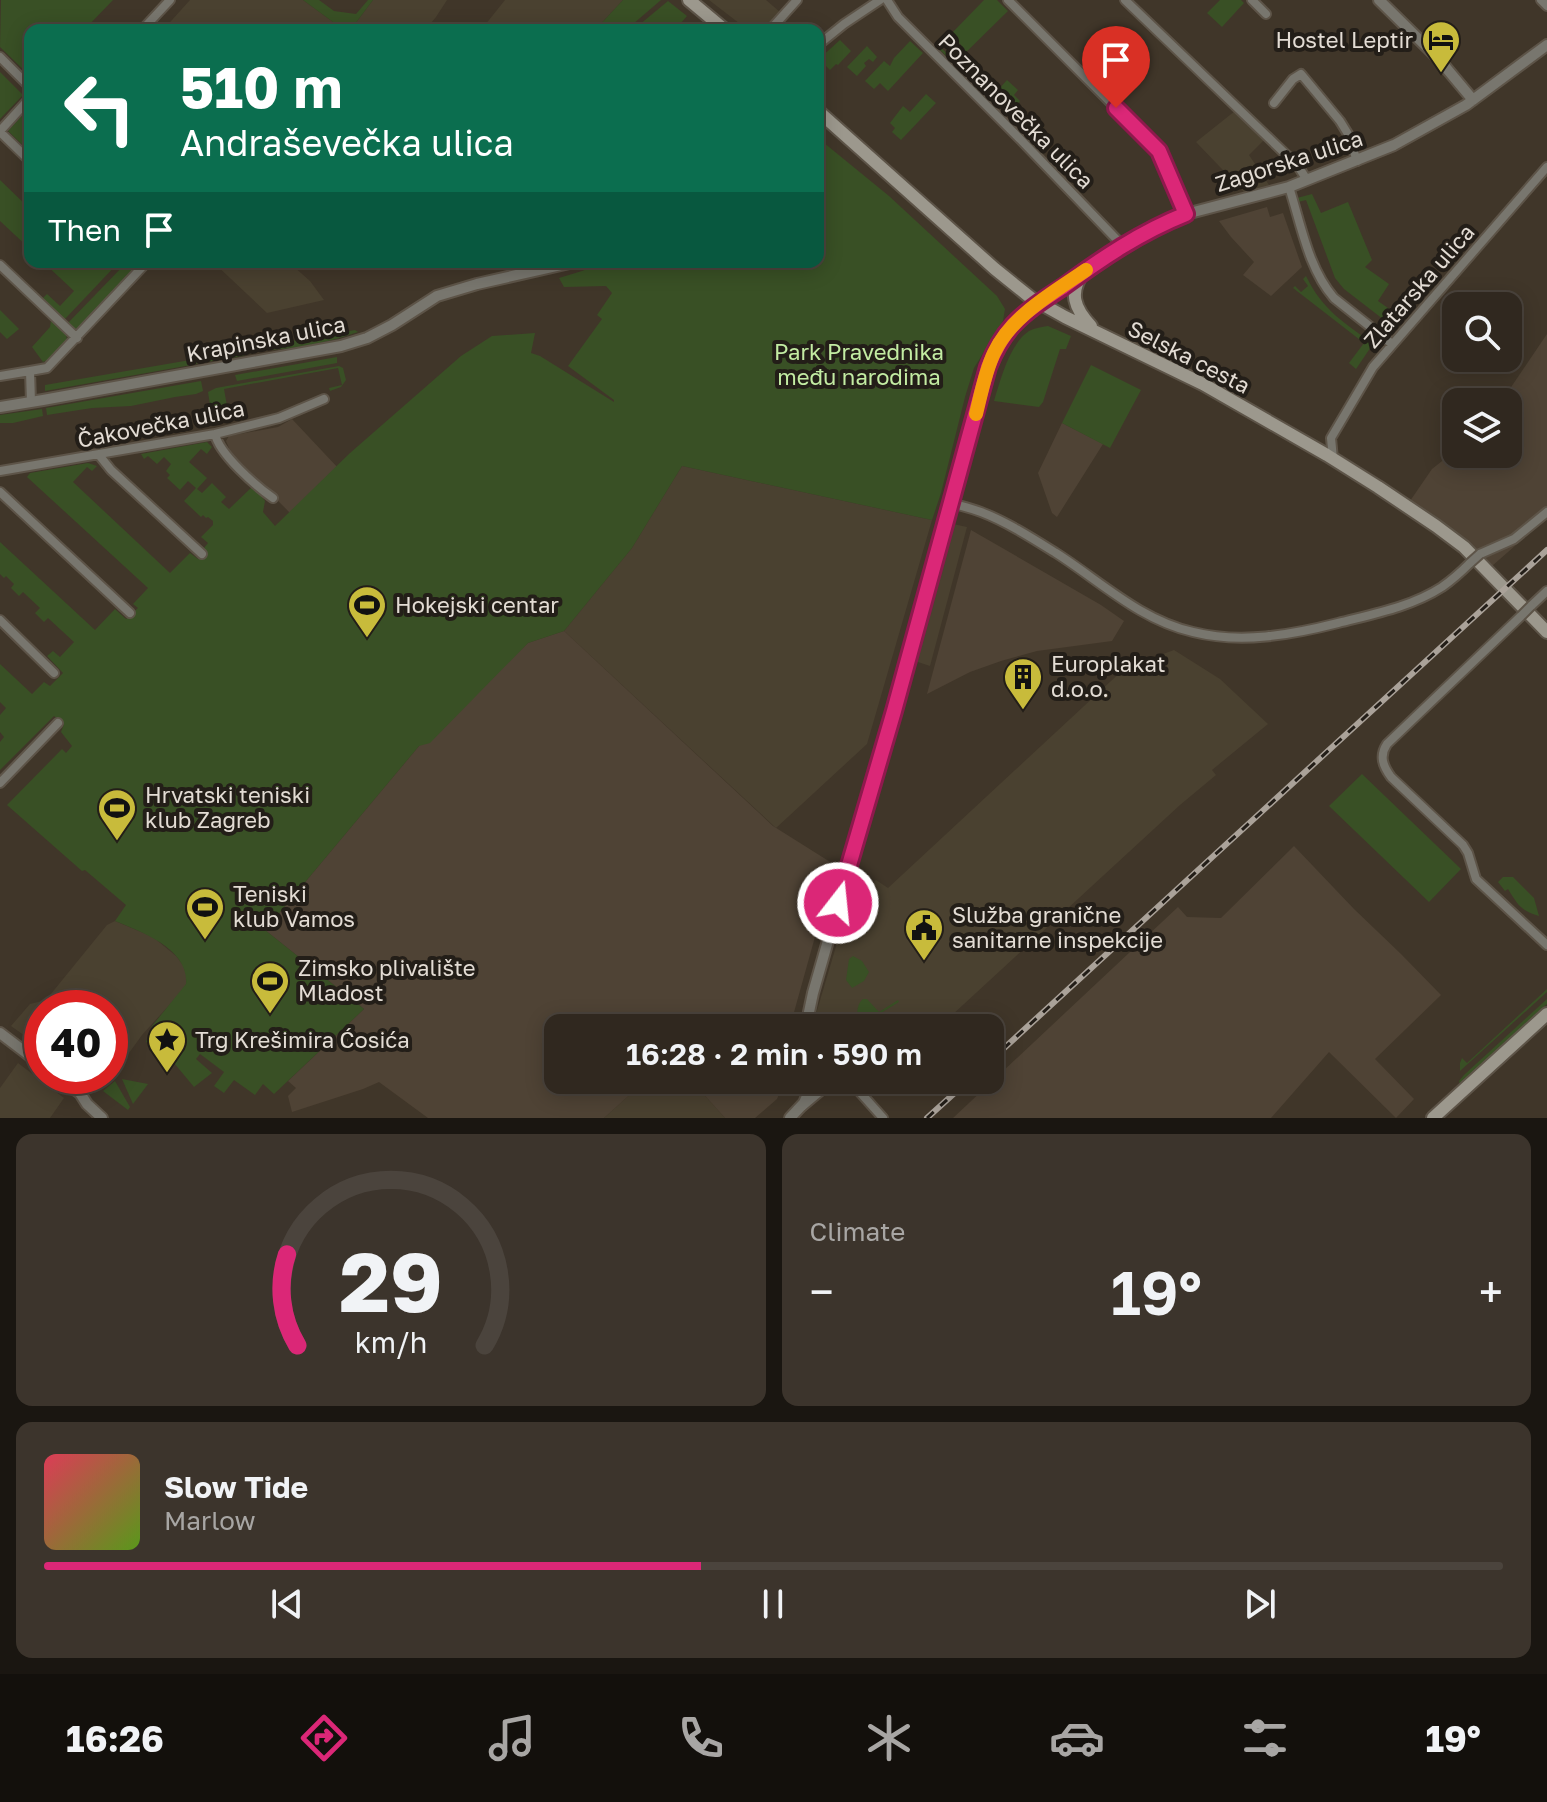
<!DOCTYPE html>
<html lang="en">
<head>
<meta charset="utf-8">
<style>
	:root { --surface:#30281f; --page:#3c342c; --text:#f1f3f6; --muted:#a8a6a4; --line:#4b443d; --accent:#db2777 }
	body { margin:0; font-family:"Golos Text",sans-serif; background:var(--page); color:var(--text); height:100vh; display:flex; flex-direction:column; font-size:30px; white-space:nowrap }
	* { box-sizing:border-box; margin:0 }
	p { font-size:26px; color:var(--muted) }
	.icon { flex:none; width:44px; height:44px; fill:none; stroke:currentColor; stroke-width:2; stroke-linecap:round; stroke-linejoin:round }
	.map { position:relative; height:1118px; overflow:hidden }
	.sheet { display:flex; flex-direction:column; gap:16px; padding:16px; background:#1a1611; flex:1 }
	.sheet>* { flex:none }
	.guide { position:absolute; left:24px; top:24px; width:800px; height:244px; border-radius:16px; box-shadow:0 4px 20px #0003,0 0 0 2px var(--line); background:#0b6e4f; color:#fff; overflow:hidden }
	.controls { position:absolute; left:1442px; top:292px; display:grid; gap:16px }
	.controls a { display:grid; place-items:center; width:80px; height:80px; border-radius:16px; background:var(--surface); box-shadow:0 4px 20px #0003,0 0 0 2px var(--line); font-size:40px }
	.speed { position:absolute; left:24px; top:990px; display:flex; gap:16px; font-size:40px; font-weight:700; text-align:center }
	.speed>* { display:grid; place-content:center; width:104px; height:104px; border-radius:50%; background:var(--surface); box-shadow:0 4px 20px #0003,0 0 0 2px var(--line); line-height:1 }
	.speed .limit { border:12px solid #d22; background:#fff; color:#111 }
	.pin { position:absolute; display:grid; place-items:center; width:68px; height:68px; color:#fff; margin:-82px -34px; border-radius:50% 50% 50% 0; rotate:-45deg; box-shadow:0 0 8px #0007 }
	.pin .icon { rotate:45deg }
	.me { position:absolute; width:88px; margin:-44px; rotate:16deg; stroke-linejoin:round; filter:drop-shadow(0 0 6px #0008) }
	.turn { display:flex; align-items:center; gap:28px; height:168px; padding:0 24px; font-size:36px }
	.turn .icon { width:104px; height:104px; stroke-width:2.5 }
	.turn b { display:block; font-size:56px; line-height:68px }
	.then { display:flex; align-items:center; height:76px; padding:0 24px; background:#0003; gap:16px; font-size:30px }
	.big { font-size:60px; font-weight:600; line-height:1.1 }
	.sheet .tile { flex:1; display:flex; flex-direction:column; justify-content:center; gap:12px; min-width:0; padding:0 28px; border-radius:16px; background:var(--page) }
	.sheet .dial { align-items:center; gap:0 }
	.dial svg { height:208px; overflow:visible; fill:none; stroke:var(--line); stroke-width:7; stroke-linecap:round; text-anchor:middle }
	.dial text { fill:var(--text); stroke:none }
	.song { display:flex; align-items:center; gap:24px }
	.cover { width:96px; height:96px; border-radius:12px; background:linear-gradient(135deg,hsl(350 70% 55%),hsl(90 70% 35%)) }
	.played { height:8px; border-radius:4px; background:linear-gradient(90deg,var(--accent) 45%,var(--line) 45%) }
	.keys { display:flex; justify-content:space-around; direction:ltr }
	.heat { display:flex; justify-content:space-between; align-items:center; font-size:44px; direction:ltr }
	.sheet .tiles { flex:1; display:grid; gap:16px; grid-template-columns:1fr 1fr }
	.tile:last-child { grid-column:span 2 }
	.trip { position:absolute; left:544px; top:1014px; width:460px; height:80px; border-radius:16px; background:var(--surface); box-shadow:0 4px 20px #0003,0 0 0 2px var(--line); font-weight:600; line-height:80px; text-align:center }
	.tabs { display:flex; height:128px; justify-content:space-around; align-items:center; background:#13100c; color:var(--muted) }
	.tabs .icon { width:56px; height:56px }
	.tabs .current { color:var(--accent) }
	.tabs b { font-size:36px; color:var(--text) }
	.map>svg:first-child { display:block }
	.commercial { fill:#4a4130 }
	.industrial { fill:#4f4335 }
	.green { fill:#395025 }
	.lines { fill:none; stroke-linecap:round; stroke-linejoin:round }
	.minor-casing { stroke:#5d5448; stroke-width:12 }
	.tertiary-casing { stroke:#5d5448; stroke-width:14 }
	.secondary-casing { stroke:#5d5448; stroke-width:16 }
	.minor { stroke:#78766e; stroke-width:8 }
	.tertiary { stroke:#78766e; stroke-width:10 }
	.secondary { stroke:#9c988d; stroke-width:12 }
	.rail-casing { stroke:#aaa299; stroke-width:6 }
	.rail { stroke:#231e18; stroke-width:3; stroke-dasharray:9; stroke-linecap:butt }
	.minor-bridge-casing { stroke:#5d5448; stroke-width:12; stroke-linecap:butt }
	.minor-bridge { stroke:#78766e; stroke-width:8 }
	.route-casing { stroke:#8e194d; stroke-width:20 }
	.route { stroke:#db2777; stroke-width:14 }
	.slow { stroke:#f59e0b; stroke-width:14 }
	.labels { text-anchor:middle; stroke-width:8; stroke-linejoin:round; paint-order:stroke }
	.poi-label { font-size:22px; fill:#e3dcd4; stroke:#231e18; text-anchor:start }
	.street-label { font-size:22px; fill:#e3dcd4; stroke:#231e18 }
	.park-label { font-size:22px; fill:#c3eca3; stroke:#231e18 }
</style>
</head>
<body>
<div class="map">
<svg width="1547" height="1118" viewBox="0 0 1547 1118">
	<rect width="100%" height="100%" fill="#403629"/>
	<path class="commercial" d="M190 0H303L333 22 355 24 373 0H447L436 17 426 29 427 30H163Z
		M505 0H623L595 30H481Z
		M709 0H766L780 12 767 30H748Z
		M1235 111 1264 140 1249 155 1269 185 1244 192 1196 142Z
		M213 262H292L294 264 293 266 310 281 324 300 267 313Z
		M682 466 932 520 867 744 776 828 564 631 632 548Z
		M953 524 967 527 930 666 918 662 915 654Z
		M1174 650 1220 679 1268 724 1212 770 1216 775 1180 805 938 1028H824L816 1014 848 906 876 880 888 888 1125 668Z
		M115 921 153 937 176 956 183 965 187 976 186 984 183 990 142 1035 103 1089 95 1088 79 1076H110V1008H42V1048L11 1026 30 1004 46 1000 107 925Z
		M18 1063 64 1098 50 1118H0V1088Z
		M646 1080H691L725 1118H604Z"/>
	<path class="industrial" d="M1267 207 1270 217 1283 213 1302 267 1271 296 1243 275 1254 262 1231 237 1219 221Z
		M1547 334V518L1492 566 1454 532 1410 501 1432 469 1456 450V454H1508V402H1501Z
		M292 419 339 469 291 514 231 453 226 441 229 436 278 427Z
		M1062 423 1103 444 1057 517 1052 513 1038 473Z
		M971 530 1101 605 1124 621 1112 641 1037 651 1001 661 970 672 927 694Z
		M564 631 773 826 835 865 791 1023 786 1028H558V1080H646L604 1118H428L379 1082 363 1089 292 1112 288 1096 296 1088 288 1081 364 1009 265 930 419 746 528 643Z
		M1294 846 1354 909 1401 954 1441 995 1375 1059 1414 1099 1396 1118 1329 1052 1271 1118H953L1178 907 1187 917 1221 918Z
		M691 1080H785L777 1099 755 1118H725Z"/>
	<path class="green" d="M1 0H113L84 30H30V76L0 47Z
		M303 0H319L334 11 356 14 368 0H373L355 24 333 22Z
		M623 0H661L626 30H595Z
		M984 0H997L1008 11 954 64 937 47 939 46 950 56 961 45 951 34Z
		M1220 0H1241L1244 3 1222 27 1207 13Z
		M668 1 687 16 675 30H633Z
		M840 40 851 51 838 65 836 64 830 70 819 59Z
		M910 41 923 53 888 91 880 83 874 89 865 81 884 61 890 66 894 58Z
		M867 46 877 57 873 62 869 59 864 63 866 66 857 76 847 67Z
		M0 72 23 95 0 119Z
		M1007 80 1018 90 1014 95 1020 101 1017 105 1006 95 995 105 989 100Z
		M926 94 936 103 901 140 892 132 895 128 890 123 903 106 910 112Z
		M30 107V152L8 131Z
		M818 138 889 196 997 296 1005 309 1003 321 974 368 965 397 941 493 932 520 682 466 632 548 564 631 528 643 430 743 419 746 265 930 364 1009 274 1094 263 1084 255 1095 234 1080 224 1093 214 1086 224 1072 200 1054 196 1059 212 1073 194 1087 164 1051 146 1042 152 1026 186 984C189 949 142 932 115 921L126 905 85 870 82 871 7 805 62 749 66 753 72 746 61 732 64 724 54 716 0 770V742L4 737 0 732V715L6 708 0 702V664L32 694 44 682 50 686 63 673 47 656 53 651 60 657 74 642 48 618 44 622 35 613 40 608 23 592 19 596 11 588 14 584 6 576 4 578 0 574V542L95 630 115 609 126 619 138 608 133 604 148 588 27 477 30 473 88 463 97 466 92 471 87 467 73 482 170 573 190 553 198 559 205 552 204 548 208 543 201 537 213 525V521L208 517 206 518 203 515 201 517 184 501 196 488 188 481 180 490 167 478 170 475 166 471 171 464 164 457 157 464 148 456 144 459 141 454 207 442 212 447 207 454 201 449 189 462 207 478 197 489 202 493 212 483 226 497 221 502 229 509 253 486 265 501 263 512 275 526 350 453 461 356 492 336 535 333 531 353 540 356 614 402V400L568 366 602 319 597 315 612 293 606 286 564 287 559 278 582 271 605 262H818Z
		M0 180 30 209V249L0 221Z
		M1312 194 1321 213 1348 202 1372 260 1365 267 1389 284 1378 301 1398 315 1401 313 1406 317 1398 327 1393 329 1387 325 1388 323 1344 289 1335 278 1306 200 1298 202 1297 198Z
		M43 262H85L94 270 103 262H119L64 320 43 298 47 294 60 306 74 291Z
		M127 262 133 266 131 271 81 326 75 329 67 324Z
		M1306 276C1323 311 1344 322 1373 344L1356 369 1349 363 1364 343 1293 288 1295 286 1301 292 1308 286 1303 279Z
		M0 310 19 329 7 339 0 332Z
		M51 321 66 334 67 340 52 358 43 362 32 347 50 327Z
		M1048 326 1071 336 1066 349H1060L1043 402 1039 407 994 401C1000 381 1010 343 1029 331 1035 328 1042 327 1048 326Z
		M355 330 358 332C330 342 297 349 268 350L262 346Z
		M251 349 249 353 243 356 201 363 200 357Z
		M337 357V363L237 381 235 375Z
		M196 359 197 364 45 391V385Z
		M1091 365 1141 390 1110 448 1062 423Z
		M339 366 343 368 346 380 341 387 330 391 329 388 342 385 338 368 224 389 227 406 239 404V408L228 410 225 415 212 418 208 392 216 388Z
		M201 381 203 391 196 394 175 397 131 406 92 408 47 415 46 408Z
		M42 409 43 416 13 423H0V415Z
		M963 425 961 448 945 502H942Z
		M1362 774 1461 869 1429 902 1329 806Z
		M1503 877H1513L1534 898 1539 916C1521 911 1518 905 1508 889L1505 891 1498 882Z
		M853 956 862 961 869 972 864 981 852 988 846 980 849 959Z
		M1547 989V992L1460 1071V1063L1462 1058 1467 1063Z
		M863 999H867L879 1012 898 1000 899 1002 863 1024 859 1021C856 1014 857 1004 863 999Z
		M1547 999V1004L1460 1084 1459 1081 1464 1075Z
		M122 1079 148 1084 133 1104Z
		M115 1081 130 1107 128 1110 103 1091Z"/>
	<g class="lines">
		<g class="minor-casing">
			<path id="minor" d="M887 0 898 17 1021 140 1122 245
				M1008 0 1159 151 1186 214
				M1125 0 1298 166 1307 180
				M1252 0 1266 14
				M1541 0 1547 6
				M142 30 170 0
				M770 30 797 0
				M818 45 844 24 880 0
				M0 57 30 87
				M1274 103 1293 79 1301 74 1340 121 1348 134 1357 161
				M0 131 30 98
				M0 132 30 161
				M1289 187C1301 224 1308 268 1334 298L1392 344
				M0 265 77 338
				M0 376 30 371
				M31 402 30 371 47 368 147 262
				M215 434C219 454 256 486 273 498
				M99 455 111 470 202 554
				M1333 459 1331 438 1373 367 1547 167
				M0 471 215 434 279 418 324 399
				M0 492 130 613
				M951 503C961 506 971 508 981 512 1007 522 1032 538 1056 553 1100 581 1140 620 1193 632 1241 644 1291 635 1338 623 1373 614 1411 607 1442 587 1452 580 1461 572 1470 563
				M1480 554 1514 539 1547 512
				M1531 606 1547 591
				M1521 616 1387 744C1379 756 1383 766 1391 777L1463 845 1468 853 1476 879 1547 945
				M0 620 54 673
				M0 783 58 723
				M849 1080 883 1118
				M803 1106 834 1080"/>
		</g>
		<g class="tertiary-casing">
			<path id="tertiary" d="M1379 0 1437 57 1473 100
				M0 407 43 400 341 346 367 338 392 325 437 296 477 284 574 262
				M810 1028 809 1012 813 993 894 711 988 367 997 347 1018 320 1122 245 1164 223 1186 214 1289 187 1394 145 1466 105 1547 45
				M0 1033 42 1065
				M57 1076 80 1093 87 1104 102 1118
				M790 1118 804 1103 814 1080"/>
		</g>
		<g class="secondary-casing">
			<path id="secondary" d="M689 0 725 30
				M818 111 995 269 1031 298 1065 317 1203 384 1327 455 1378 487 1436 526 1464 547 1547 632
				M1083 272C1069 293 1074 308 1091 326
				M1433 1118 1547 1014"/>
		</g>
		<use href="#minor" class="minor"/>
		<use href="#tertiary" class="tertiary"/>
		<use href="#secondary" class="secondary"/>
		<g class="rail-casing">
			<path id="rail" d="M990 1061 1547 550
				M927 1118 969 1080"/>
		</g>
		<use href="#rail" class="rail"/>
		<g class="minor-bridge-casing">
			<path id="minor-bridge" d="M1470 563 1480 554
				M1521 616 1531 606"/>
		</g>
		<use href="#minor-bridge" class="minor-bridge"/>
	</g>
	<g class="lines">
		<g class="route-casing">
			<path id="route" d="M838 903 894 711 988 367C994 352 1002 337 1013 325 1027 310 1046 298 1063 287 1102 258 1141 232 1186 214L1159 151 1116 108"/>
		</g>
		<use href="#route" class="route"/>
		<path class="slow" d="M976 414C981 394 985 372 994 353 1012 315 1053 293 1086 270"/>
	</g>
	<defs>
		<g id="hotel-pin" transform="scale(2)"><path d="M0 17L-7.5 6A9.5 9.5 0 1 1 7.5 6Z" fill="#c8bb3b" stroke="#231e18"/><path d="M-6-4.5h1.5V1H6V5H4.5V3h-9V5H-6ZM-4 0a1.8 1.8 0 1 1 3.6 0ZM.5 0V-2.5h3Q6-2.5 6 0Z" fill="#111"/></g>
		<g id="stadium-pin" transform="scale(2)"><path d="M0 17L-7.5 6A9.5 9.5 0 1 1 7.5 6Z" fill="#c8bb3b" stroke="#231e18"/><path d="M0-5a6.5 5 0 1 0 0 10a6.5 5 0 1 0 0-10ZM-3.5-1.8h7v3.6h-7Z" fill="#111"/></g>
		<g id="building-pin" transform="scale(2)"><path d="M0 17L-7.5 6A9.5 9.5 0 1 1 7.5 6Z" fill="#c8bb3b" stroke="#231e18"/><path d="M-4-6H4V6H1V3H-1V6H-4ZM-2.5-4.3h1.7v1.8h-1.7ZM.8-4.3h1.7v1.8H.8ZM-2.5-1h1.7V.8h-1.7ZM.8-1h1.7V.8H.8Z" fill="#111"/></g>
		<g id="civic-pin" transform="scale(2)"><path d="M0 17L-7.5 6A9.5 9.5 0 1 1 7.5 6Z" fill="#c8bb3b" stroke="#231e18"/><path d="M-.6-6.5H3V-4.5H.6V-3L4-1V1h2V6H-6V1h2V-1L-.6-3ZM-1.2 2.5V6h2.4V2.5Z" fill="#111"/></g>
		<g id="sight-pin" transform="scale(2)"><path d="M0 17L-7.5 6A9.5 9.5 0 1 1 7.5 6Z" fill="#c8bb3b" stroke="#231e18"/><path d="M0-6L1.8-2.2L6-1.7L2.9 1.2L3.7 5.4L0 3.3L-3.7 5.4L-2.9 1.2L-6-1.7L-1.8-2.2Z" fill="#111"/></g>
	</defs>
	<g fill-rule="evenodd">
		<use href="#hotel-pin" x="1441" y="40"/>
		<use href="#stadium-pin" x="367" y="605"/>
		<use href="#building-pin" x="1023" y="677"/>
		<use href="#stadium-pin" x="117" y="808"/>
		<use href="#stadium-pin" x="205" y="907"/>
		<use href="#civic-pin" x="924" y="928"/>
		<use href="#stadium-pin" x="270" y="981"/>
		<use href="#sight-pin" x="167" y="1040"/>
	</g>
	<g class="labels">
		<g class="poi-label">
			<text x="1413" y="48" text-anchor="end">Hostel Leptir</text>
			<text x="395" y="613">Hokejski centar</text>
			<text x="1051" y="672">Europlakat<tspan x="1051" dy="25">d.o.o.</tspan></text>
			<text x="145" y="803">Hrvatski teniski<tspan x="145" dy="25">klub Zagreb</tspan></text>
			<text x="233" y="902">Teniski<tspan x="233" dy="25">klub Vamos</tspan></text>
			<text x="952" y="923">Služba granične<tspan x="952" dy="25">sanitarne inspekcije</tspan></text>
			<text x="298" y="976">Zimsko plivalište<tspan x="298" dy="25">Mladost</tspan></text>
			<text x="195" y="1048">Trg Krešimira Ćosića</text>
		</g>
		<g class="street-label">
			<text transform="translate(1016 111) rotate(45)" y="8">Poznanovečka ulica</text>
			<text transform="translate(1289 161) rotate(-18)" y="8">Zagorska ulica</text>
			<text transform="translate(1419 286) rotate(-49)" y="8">Zlatarska ulica</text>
			<text transform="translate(266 339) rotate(-11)" y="8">Krapinska ulica</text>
			<text transform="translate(1189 357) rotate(27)" y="8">Selska cesta</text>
			<text transform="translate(161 424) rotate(-11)" y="8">Čakovečka ulica</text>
		</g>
		<g class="park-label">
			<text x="859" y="360">Park Pravednika<tspan x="859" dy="25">među narodima</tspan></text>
		</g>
	</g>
</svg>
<div class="controls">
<a><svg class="icon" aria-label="search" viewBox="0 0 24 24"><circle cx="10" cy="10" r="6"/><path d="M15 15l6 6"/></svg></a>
<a><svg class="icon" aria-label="layers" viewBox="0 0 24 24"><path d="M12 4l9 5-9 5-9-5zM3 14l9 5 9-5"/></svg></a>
</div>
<div class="speed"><div class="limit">40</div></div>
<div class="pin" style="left:1116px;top:108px;background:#d93025"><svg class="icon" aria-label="arrive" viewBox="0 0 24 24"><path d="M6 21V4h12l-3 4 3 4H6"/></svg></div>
<svg class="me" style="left:838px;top:903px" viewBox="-20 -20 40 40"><circle r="17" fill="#db2777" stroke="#fff" stroke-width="3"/><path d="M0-11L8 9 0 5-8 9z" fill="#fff"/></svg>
<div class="trip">16:28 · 2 min · 590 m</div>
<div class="guide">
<div class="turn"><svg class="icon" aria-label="left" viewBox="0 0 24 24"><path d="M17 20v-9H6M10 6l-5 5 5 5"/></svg><div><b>510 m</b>Andraševečka ulica</div></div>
<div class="then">Then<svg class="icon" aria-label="arrive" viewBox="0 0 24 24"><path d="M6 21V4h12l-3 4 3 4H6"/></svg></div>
</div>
</div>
<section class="sheet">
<div class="tiles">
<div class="tile dial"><svg viewBox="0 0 100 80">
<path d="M14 69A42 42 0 1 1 86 69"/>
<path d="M14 69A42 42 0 0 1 10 34" stroke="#db2777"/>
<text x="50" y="56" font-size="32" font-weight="700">29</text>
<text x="50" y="72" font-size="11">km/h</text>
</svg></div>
<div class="tile"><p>Climate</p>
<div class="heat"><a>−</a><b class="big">19°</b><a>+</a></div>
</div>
<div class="tile">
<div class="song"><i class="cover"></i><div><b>Slow Tide</b><p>Marlow</p></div></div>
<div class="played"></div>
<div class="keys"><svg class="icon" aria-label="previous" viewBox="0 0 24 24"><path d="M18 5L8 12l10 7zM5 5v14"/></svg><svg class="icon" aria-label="pause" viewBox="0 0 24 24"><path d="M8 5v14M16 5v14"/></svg><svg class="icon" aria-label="next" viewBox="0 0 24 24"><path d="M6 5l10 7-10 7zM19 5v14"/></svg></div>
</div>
</div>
</section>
<nav class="tabs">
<b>16:26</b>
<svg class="icon current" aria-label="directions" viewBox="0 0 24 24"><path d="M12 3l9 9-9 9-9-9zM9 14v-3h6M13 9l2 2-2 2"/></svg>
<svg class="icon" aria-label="music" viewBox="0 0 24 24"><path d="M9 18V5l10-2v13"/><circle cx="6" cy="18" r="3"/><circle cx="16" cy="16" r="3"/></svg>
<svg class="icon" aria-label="phone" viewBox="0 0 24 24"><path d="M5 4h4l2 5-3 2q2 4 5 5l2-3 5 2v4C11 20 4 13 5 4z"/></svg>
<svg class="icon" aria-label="climate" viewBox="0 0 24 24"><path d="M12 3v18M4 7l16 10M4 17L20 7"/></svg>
<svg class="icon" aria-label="car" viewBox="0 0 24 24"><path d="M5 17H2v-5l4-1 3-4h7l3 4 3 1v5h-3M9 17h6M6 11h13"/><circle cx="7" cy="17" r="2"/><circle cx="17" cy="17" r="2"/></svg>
<svg class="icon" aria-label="filters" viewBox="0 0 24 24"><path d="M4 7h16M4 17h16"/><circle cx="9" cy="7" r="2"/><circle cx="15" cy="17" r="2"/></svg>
<b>19°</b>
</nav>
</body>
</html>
